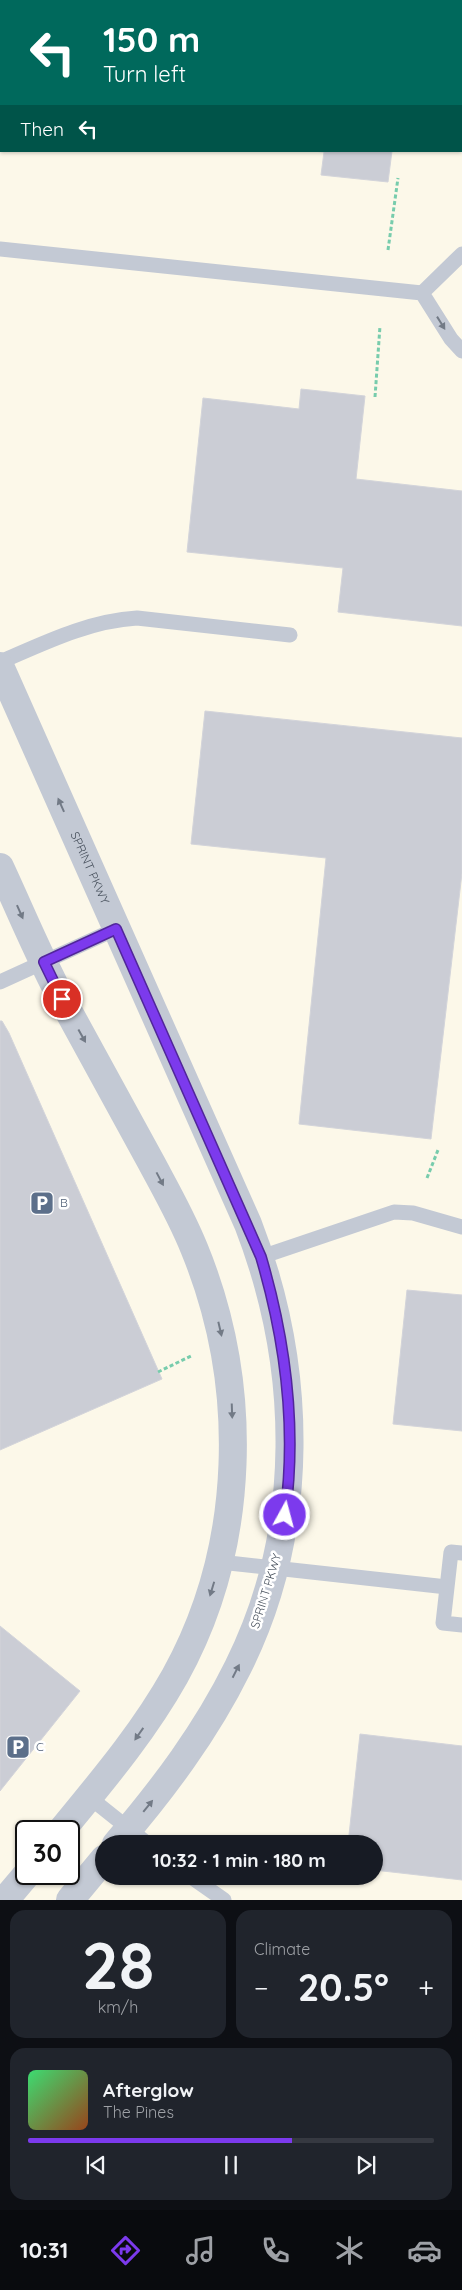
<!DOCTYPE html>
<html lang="en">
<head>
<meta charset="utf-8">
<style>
	:root { --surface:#171b24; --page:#20242c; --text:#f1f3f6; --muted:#9ea1a6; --line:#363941; --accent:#7c3aed }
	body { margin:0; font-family:Quicksand,sans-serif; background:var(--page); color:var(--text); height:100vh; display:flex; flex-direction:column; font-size:19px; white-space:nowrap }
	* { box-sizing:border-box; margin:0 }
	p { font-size:16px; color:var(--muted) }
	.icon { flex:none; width:28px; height:28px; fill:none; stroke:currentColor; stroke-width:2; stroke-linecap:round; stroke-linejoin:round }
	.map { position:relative; height:1900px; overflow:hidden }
	.details { display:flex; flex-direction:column; gap:10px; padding:10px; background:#0d0f14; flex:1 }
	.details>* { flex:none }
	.hud { position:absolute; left:0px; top:0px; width:462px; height:152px; box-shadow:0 1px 4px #0004; background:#00695c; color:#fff; overflow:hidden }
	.speed { position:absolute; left:15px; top:1820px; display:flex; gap:10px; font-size:25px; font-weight:700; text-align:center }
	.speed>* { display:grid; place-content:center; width:65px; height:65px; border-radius:50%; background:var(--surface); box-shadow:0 1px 4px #0004; line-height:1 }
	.speed .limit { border:2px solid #111; border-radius:8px; background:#fff; color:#111 }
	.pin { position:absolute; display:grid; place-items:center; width:42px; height:42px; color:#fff; margin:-21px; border:2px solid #fff; border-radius:50%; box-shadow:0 1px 5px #0007 }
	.me { position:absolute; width:55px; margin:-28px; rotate:7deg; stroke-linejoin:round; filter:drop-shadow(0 0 4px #0008) }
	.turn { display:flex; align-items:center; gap:18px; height:105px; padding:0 20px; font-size:22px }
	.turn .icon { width:65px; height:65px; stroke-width:2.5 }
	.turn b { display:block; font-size:35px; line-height:42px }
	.then { display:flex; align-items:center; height:48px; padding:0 20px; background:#0003; gap:10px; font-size:19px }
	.big { font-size:38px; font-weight:700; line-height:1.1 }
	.details .tile { flex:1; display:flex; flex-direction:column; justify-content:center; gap:8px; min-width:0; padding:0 18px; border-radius:15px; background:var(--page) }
	.details .dial { align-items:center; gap:0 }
	.dial b { font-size:65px; line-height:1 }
	.song { display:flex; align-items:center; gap:15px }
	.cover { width:60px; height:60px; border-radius:8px; background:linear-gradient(135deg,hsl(140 70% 55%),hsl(20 70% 35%)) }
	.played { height:5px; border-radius:2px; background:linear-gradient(90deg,var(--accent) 65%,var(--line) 65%) }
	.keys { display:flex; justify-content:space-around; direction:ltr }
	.heat { display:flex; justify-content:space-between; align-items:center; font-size:28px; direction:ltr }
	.details .tiles { flex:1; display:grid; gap:10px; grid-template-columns:1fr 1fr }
	.tile:last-child { grid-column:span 2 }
	.trip { position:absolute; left:95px; top:1835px; width:288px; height:50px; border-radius:25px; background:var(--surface); box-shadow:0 1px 4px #0004; font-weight:700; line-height:50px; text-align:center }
	.tabs { display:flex; height:80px; justify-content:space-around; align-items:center; background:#090b0e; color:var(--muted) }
	.tabs .icon { width:35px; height:35px }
	.tabs .on { color:var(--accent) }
	.tabs b { font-size:22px; color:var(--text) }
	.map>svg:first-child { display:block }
	.commercial { fill:#fcf8e9; fill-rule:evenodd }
	.building { fill:#cbcdd5; stroke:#d3d4da }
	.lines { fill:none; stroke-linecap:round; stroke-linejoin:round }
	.path { stroke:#77ccac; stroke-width:3; stroke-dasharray:4 2.5; stroke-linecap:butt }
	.lane { stroke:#c3c9d4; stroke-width:15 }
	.street { stroke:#c3c9d4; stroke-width:28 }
	.oneway { fill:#727a86 }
	.route-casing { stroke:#51269a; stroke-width:12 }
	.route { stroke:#7c3aed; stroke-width:9 }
	.labels { text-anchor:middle; stroke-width:5; stroke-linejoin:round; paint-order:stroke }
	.street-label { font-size:12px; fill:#47505c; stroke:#fff }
	.service-label { font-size:12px; fill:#4e5e75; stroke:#fff; text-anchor:start }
</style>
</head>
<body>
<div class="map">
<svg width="462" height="1900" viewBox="0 0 462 1900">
	<rect width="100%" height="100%" fill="#f2efef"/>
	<path class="commercial" d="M0 0H462V1900H0ZM1 1H461V151H1ZM26 1831H69V1874H26ZM104 1844H374V1876H104Z"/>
	<path class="building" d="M247 0H335L347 1H247Z
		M404 0H462V111L461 1Z
		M312 151H392L388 182 321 175 324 152Z
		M301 389 365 396 356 479 462 491V626L338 612 343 568 187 552 203 398 299 409Z
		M205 711 462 738V873L431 1139 299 1124 326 858 191 844Z
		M0 1021H2L9 1033 162 1379 0 1450Z
		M407 1290 462 1295V1431L393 1424Z
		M0 1626 80 1691 0 1791Z
		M360 1734 462 1746V1880L374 1870V1844H348Z"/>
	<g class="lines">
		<path class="path" d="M388 250 398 178
			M375 397 380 326
			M427 1178 438 1150
			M158 1372 193 1355"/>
		<path class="lane" d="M0 249 422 293
			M422 293 451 339 462 351
			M422 293 462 254
			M0 662C44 643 88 621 137 618L290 635
			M0 982 116 929
			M261 1257 394 1212 413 1213 462 1227
			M462 1553 451 1552 443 1623 462 1625
			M220 1562 447 1587
			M89 1797 148 1844
			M190 1876 224 1900"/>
		<g class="street">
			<path id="s1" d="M0 666 248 1224C303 1366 307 1529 238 1667 206 1732 163 1789 116 1844"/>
			<path d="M0 867C21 912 40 959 64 1003 93 1056 122 1109 151 1162 166 1190 182 1218 194 1248 250 1384 247 1546 175 1676 143 1733 102 1781 61 1831"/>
			<path d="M5 1900 27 1874"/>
			<path d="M70 1900 104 1859"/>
		</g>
	</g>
	<defs><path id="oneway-solid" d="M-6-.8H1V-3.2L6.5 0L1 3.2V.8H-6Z" transform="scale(1.25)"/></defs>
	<g class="oneway">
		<use href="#oneway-solid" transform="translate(441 323) rotate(58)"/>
		<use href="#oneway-solid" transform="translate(61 805) rotate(-114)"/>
		<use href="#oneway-solid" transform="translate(20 912) rotate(66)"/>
		<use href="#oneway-solid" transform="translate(82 1036) rotate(61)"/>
		<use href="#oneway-solid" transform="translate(160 1179) rotate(62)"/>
		<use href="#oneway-solid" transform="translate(220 1329) rotate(77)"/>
		<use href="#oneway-solid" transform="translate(232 1411) rotate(88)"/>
		<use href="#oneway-solid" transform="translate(212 1589) rotate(107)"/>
		<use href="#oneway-solid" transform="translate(236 1671) rotate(-63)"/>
		<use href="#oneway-solid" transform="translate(139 1734) rotate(125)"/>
		<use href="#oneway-solid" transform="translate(148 1806) rotate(-51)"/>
	</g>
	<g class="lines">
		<g class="route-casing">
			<path id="route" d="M62 999 44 962 116 929 261 1257C286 1342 297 1427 285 1515"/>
		</g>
		<use href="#route" class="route"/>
	</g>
	<defs>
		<g id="parking-square" transform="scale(1.25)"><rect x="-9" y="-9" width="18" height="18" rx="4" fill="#5c6f8a" stroke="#fff"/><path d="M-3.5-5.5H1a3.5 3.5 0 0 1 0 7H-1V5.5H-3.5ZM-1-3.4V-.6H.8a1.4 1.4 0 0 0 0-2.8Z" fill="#fff"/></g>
	</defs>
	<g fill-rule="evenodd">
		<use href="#parking-square" x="42" y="1203"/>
		<use href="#parking-square" x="18" y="1747"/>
	</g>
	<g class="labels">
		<g class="street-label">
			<text dy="4" stroke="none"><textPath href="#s1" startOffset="221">SPRINT PKWY</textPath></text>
			<text transform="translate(266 1591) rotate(-73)" y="4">SPRINT PKWY</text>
		</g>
		<g class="service-label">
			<text x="60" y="1207">B</text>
			<text x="36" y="1751">C</text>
		</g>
	</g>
</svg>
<div class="speed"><div class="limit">30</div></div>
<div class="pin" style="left:62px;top:999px;background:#d93025"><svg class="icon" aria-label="arrive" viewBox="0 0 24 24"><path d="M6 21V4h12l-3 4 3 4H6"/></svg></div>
<svg class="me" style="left:285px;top:1515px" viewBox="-20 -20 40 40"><circle r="17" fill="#7c3aed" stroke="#fff" stroke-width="3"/><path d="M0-11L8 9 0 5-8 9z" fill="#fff"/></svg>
<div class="trip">10:32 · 1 min · 180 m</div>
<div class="hud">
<div class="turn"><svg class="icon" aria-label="left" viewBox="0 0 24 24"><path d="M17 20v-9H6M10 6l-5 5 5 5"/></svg><div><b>150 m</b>Turn left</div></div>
<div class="then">Then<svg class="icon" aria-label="left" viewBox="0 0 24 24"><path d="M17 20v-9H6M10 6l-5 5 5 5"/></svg></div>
</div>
</div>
<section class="details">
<div class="tiles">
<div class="tile dial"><b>28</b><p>km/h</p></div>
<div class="tile"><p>Climate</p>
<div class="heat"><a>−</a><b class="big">20.5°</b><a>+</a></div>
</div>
<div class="tile">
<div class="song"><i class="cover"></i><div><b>Afterglow</b><p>The Pines</p></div></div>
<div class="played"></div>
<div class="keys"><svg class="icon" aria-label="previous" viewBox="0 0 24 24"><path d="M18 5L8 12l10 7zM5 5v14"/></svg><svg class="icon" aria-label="pause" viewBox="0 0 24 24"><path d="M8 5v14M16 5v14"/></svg><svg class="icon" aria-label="next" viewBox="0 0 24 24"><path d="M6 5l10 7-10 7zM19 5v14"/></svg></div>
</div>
</div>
</section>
<nav class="tabs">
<b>10:31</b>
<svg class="icon on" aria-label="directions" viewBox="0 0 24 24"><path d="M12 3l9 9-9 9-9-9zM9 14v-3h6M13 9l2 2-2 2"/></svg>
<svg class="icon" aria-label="music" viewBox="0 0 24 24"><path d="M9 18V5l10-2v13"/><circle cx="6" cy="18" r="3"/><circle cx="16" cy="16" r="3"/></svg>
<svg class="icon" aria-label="phone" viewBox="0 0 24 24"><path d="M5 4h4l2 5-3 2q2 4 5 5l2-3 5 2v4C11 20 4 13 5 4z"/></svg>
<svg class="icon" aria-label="climate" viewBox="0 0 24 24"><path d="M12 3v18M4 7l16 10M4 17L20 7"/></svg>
<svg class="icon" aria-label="car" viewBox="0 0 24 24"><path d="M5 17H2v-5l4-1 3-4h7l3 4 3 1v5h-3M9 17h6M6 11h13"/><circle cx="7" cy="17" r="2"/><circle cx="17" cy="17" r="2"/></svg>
</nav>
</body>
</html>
